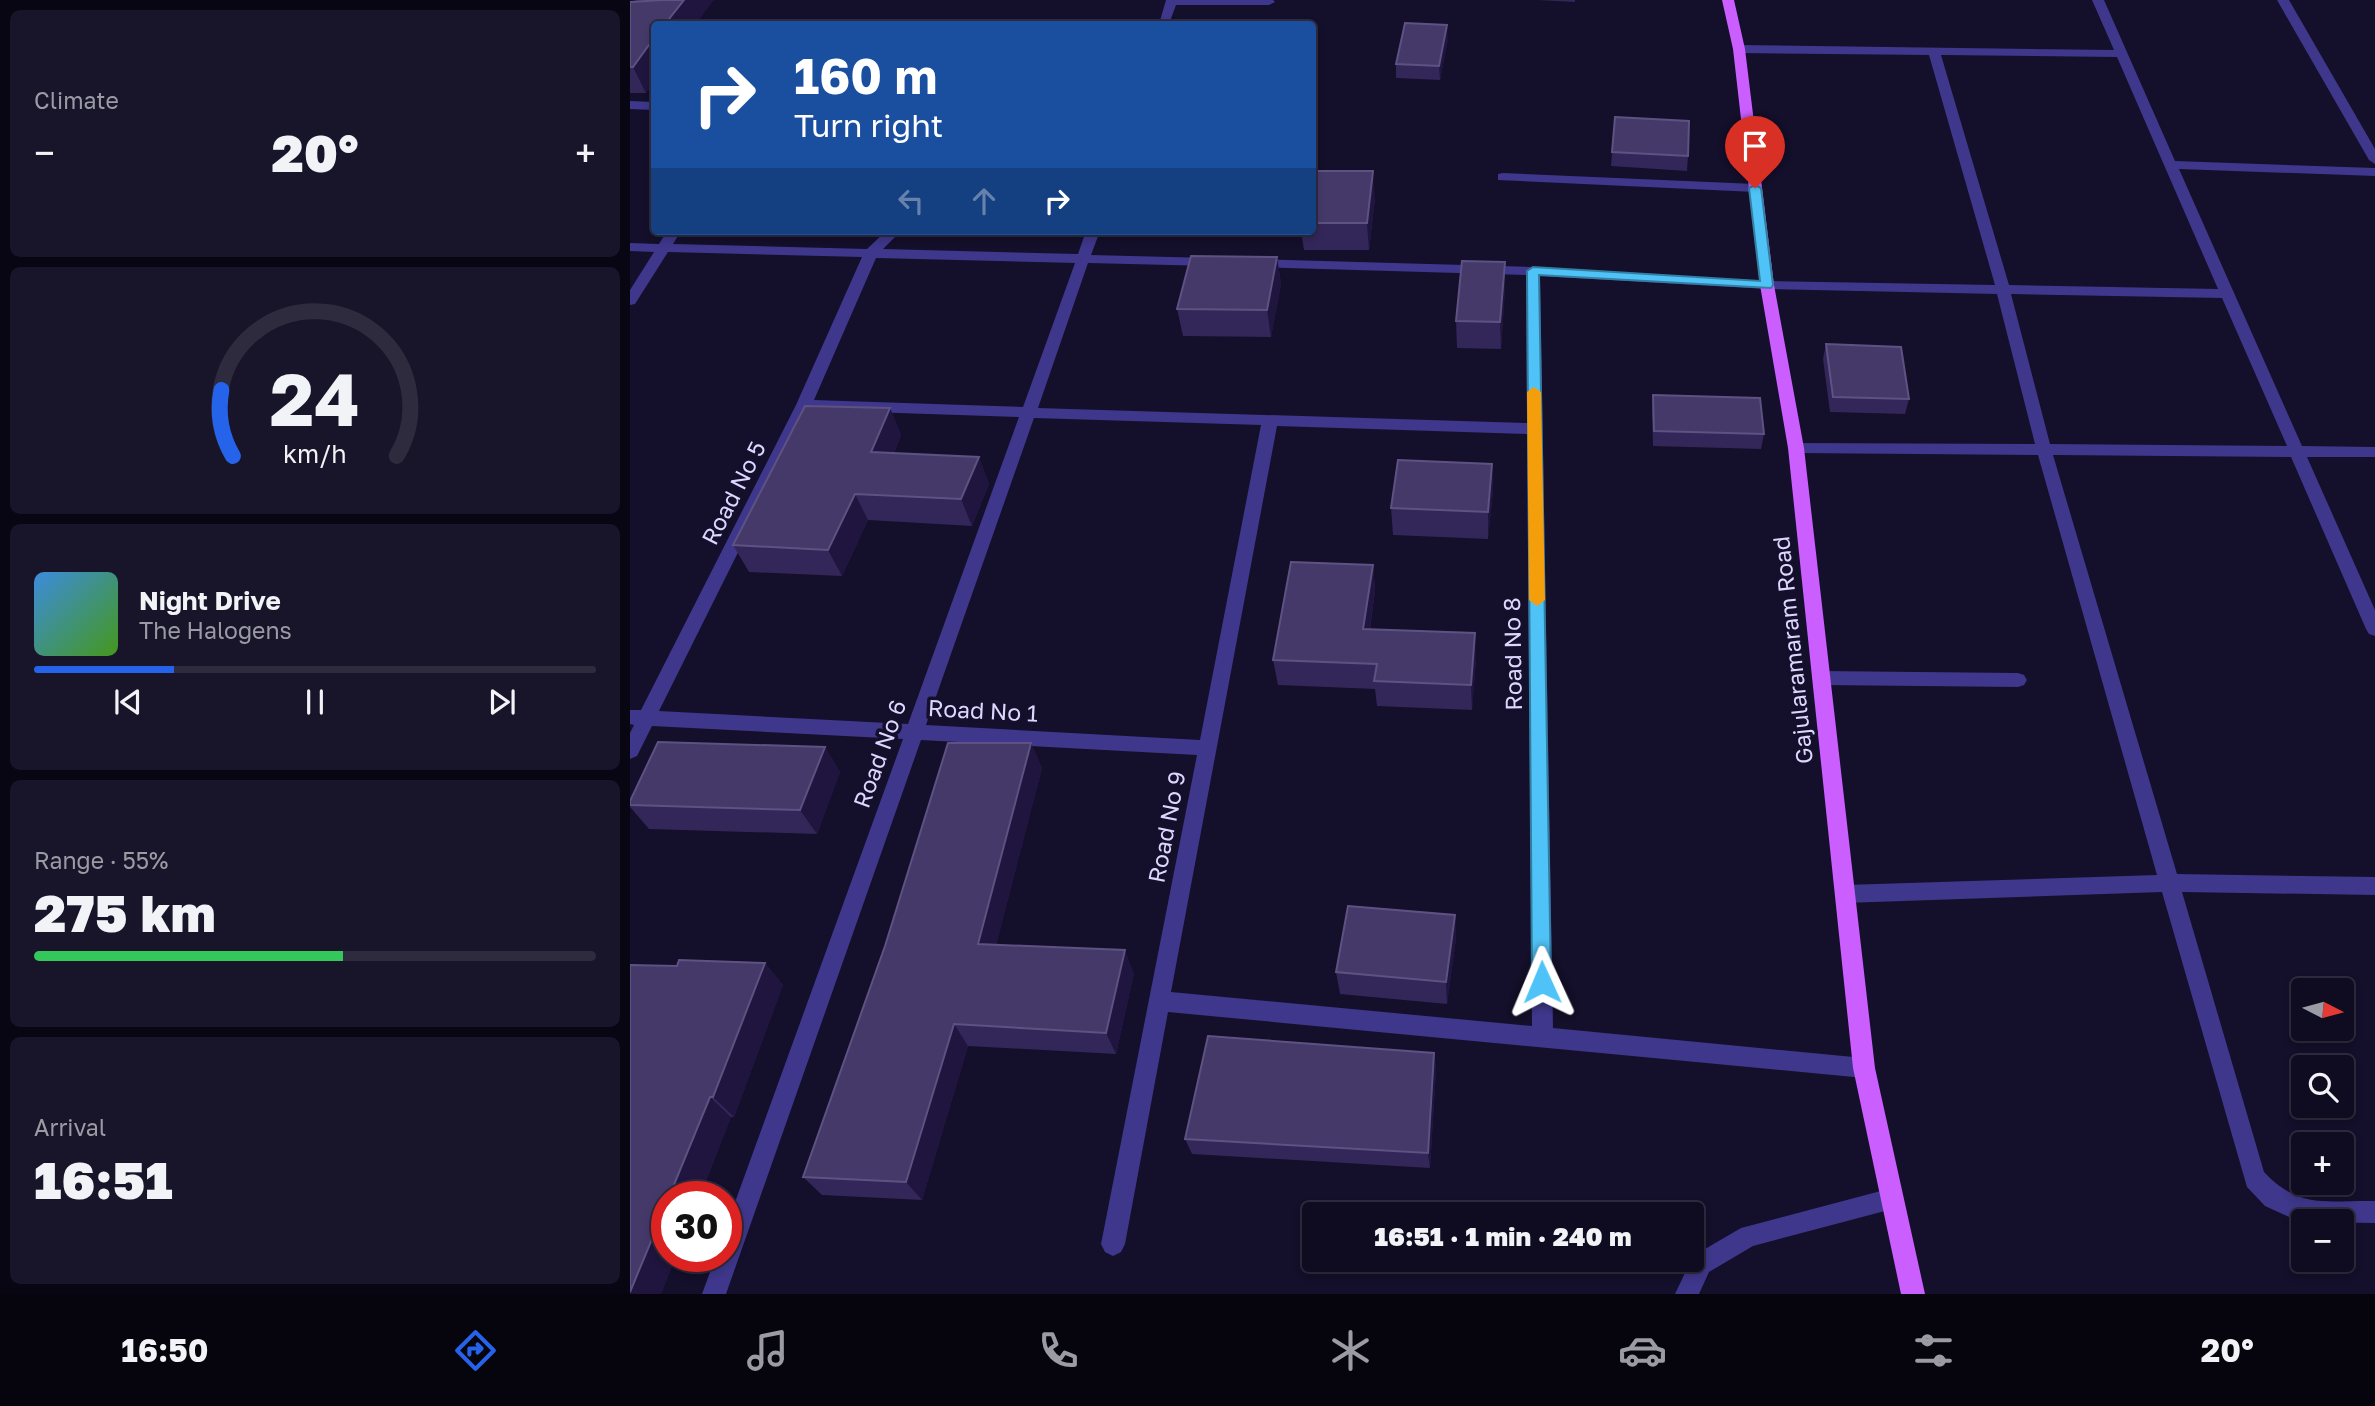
<!DOCTYPE html>
<html lang="en">
<head>
<meta charset="utf-8">
<style>
	:root { --surface:#0f0b20; --page:#181429; --text:#f1f3f6; --muted:#9b9ba5; --line:#2f2b3e; --accent:#2563eb }
	body { margin:0; font-family:"Golos Text",sans-serif; background:var(--page); color:var(--text); height:100vh; display:flex; flex-direction:column; font-size:26px; white-space:nowrap }
	* { box-sizing:border-box; margin:0 }
	p { font-size:23px; color:var(--muted) }
	.icon { flex:none; width:38px; height:38px; fill:none; stroke:currentColor; stroke-width:2; stroke-linecap:round; stroke-linejoin:round }
	.map { position:relative; flex:1; overflow:hidden }
	.panel { display:flex; flex-direction:column; gap:10px; padding:10px; background:#080612; width:630px }
	.panel>* { flex:none }
	.top-card { position:absolute; left:21px; top:21px; width:665px; height:214px; border-radius:7px; box-shadow:0 4px 10px #0003,0 0 0 2px var(--line); background:#1a4fa0; color:#fff; overflow:hidden }
	.needle { width:46px; rotate:96deg }
	.tools { position:absolute; left:1661px; top:978px; display:grid; gap:14px }
	.tools a { display:grid; place-items:center; width:63px; height:63px; border-radius:7px; background:var(--surface); box-shadow:0 4px 10px #0003,0 0 0 2px var(--line); font-size:35px }
	.speed { position:absolute; left:21px; top:1181px; display:flex; gap:14px; font-size:35px; font-weight:700; text-align:center }
	.speed>* { display:grid; place-content:center; width:91px; height:91px; border-radius:50%; background:var(--surface); box-shadow:0 4px 10px #0003,0 0 0 2px var(--line); line-height:1 }
	.speed .limit { border:10px solid #d22; background:#fff; color:#111 }
	.pin { position:absolute; display:grid; place-items:center; width:60px; height:60px; color:#fff; margin:-72px -30px; border-radius:50% 50% 50% 0; rotate:-45deg; box-shadow:0 0 7px #0007 }
	.pin .icon { rotate:45deg }
	.me { position:absolute; width:77px; margin:-38px; rotate:359deg; stroke-linejoin:round; filter:drop-shadow(0 0 5px #0008) }
	.turn { display:flex; align-items:center; gap:24px; height:147px; padding:0 28px; font-size:32px }
	.turn .icon { width:91px; height:91px; stroke-width:2.5 }
	.turn b { display:block; font-size:49px; line-height:60px }
	.lanes { display:flex; align-items:center; height:66px; padding:0 28px; background:#0003; justify-content:center; gap:35px; direction:ltr }
	.lanes .off { opacity:.35 }
	.big { font-size:52px; font-weight:800; line-height:1.1 }
	.panel .tile { flex:1; display:flex; flex-direction:column; justify-content:center; gap:10px; min-width:0; padding:0 24px; border-radius:10px; background:var(--page) }
	.panel .dial { align-items:center; gap:0 }
	.dial svg { height:182px; overflow:visible; fill:none; stroke:var(--line); stroke-width:7; stroke-linecap:round; text-anchor:middle }
	.dial text { fill:var(--text); stroke:none }
	.song { display:flex; align-items:center; gap:21px }
	.cover { width:84px; height:84px; border-radius:10px; background:linear-gradient(135deg,hsl(210 70% 55%),hsl(100 70% 35%)) }
	.played { height:7px; border-radius:4px; background:linear-gradient(90deg,var(--accent) 25%,var(--line) 25%) }
	.keys { display:flex; justify-content:space-around; direction:ltr }
	.heat { display:flex; justify-content:space-between; align-items:center; font-size:38px; direction:ltr }
	.charge { height:10px; border-radius:5px; background:linear-gradient(90deg,#34c759 55%,var(--line) 0) }
	.trip { position:absolute; left:672px; top:1202px; width:402px; height:70px; border-radius:7px; background:var(--surface); box-shadow:0 4px 10px #0003,0 0 0 2px var(--line); font-weight:800; line-height:70px; text-align:center }
	.menu { display:flex; height:112px; justify-content:space-around; align-items:center; background:#06040d; color:var(--muted) }
	.menu .icon { width:49px; height:49px }
	.menu .on { color:var(--accent) }
	.menu b { font-size:32px; color:var(--text) }
	main { display:flex; flex:1; min-height:0 }
	.map>svg:first-child { display:block }
	.lines { fill:none; stroke-linecap:round; stroke-linejoin:round }
	.minor { fill:#3e378b; fill-rule:evenodd }
	.major { fill:#ca5eff; fill-rule:evenodd }
	.wall { fill:#332659 }
	.shaded-wall { fill:#1f153e }
	.building { fill:#45396a; stroke:#5d5282; stroke-width:2 }
	.route { fill:#4fc3f7; stroke:#337fa1; stroke-width:2 }
	.slow { fill:#f59e0b }
	.labels { text-anchor:middle; stroke-width:7; stroke-linejoin:round; paint-order:stroke }
	.street-label { font-size:23px; fill:#ddd7ff; stroke:#140f2a }
</style>
</head>
<body>
<main>
<section class="panel">
<div class="tile"><p>Climate</p>
<div class="heat"><a>−</a><b class="big">20°</b><a>+</a></div>
</div>
<div class="tile dial"><svg viewBox="0 0 100 80">
<path d="M14 69A42 42 0 1 1 86 69"/>
<path d="M14 69A42 42 0 0 1 9 40" stroke="#2563eb"/>
<text x="50" y="56" font-size="32" font-weight="700">24</text>
<text x="50" y="72" font-size="11">km/h</text>
</svg></div>
<div class="tile">
<div class="song"><i class="cover"></i><div><b>Night Drive</b><p>The Halogens</p></div></div>
<div class="played"></div>
<div class="keys"><svg class="icon" aria-label="previous" viewBox="0 0 24 24"><path d="M18 5L8 12l10 7zM5 5v14"/></svg><svg class="icon" aria-label="pause" viewBox="0 0 24 24"><path d="M8 5v14M16 5v14"/></svg><svg class="icon" aria-label="next" viewBox="0 0 24 24"><path d="M6 5l10 7-10 7zM19 5v14"/></svg></div>
</div>
<div class="tile"><p>Range · 55%</p><b class="big">275 km</b><div class="charge"></div></div>
<div class="tile"><p>Arrival</p><b class="big">16:51</b></div>
</section>
<div class="map">
<svg width="1745" height="1294" viewBox="0 0 1745 1294">
	<rect width="100%" height="100%" fill="#140f2a"/>
	<g class="lines">
		<path class="minor" d="M536 0H643L645 2 639 5H546L539 24H529Z
			M1462 0H1474L1545 161 1745 168V176L1549 169 1672 446 1745 447V457H1677L1745 610V636L1739 634 1736 629 1661 457 1423 455 1547 874 1745 877V895L1552 892 1634 1172C1670 1210 1697 1200 1745 1201V1223L1670 1222 1635 1206 1617 1187 1532 892 1215 903 1208 900 1205 894 1208 888 1215 885 1527 875 1408 455 1166 453 1158 448 1166 443 1405 444 1367 294 1137 289 910 276 923 1028 1234 1058 1242 1061 1245 1068 1242 1075 1234 1078 538 1012 495 1244 491 1252 483 1256 475 1252 471 1244 567 755 291 740 96 1294H72L86 1256H96V1227L273 739 22 726 7 756 0 759V733L4 725 0 724V710H11L166 405 232 257 38 252 5 304 0 305V290L24 252 0 251V243L29 244 37 231H51L43 244 237 249 256 231H271L253 249 448 254 456 231H470L461 255 581 258 588 262 581 266 458 263 408 408 897 423 896 275 627 267 620 263 627 259 903 267 1137 281 1365 285 1299 55 1109 53 1103 49 1109 45 1484 50ZM1311 55 1487 57 1588 289 1379 285ZM246 258 445 263 393 407 184 400ZM1381 294 1592 298 1657 446 1420 444ZM179 410 389 417 278 724 29 711ZM404 418 631 425 570 740 296 725ZM647 426 897 434 902 1026 541 992Z
			M1647 0H1659L1745 149V164L1739 160Z
			M0 101 24 102V110L0 109Z
			M873 173 1125 184 1132 188 1125 192 868 180V174Z
			M1191 671 1388 673 1394 675 1397 680 1394 685 1388 687 1191 685 1185 683 1182 678 1185 673Z
			M1262 1188 1270 1191 1273 1199 1270 1207 1123 1246 1079 1272 1069 1294H1045L1063 1256 1111 1228Z"/>
		<path class="major" d="M1092 0H1104L1115 49 1144 285 1174 448 1245 1068 1295 1294H1271L1223 1068 1158 448 1130 285 1103 49Z"/>
	</g>
	<path class="wall" d="M5 0H84L24 24V81L16 93H0V2H6Z
		M907 0H945V2Z
		M818 39 810 80 766 78V64Z
		M985 117 1058 156 1057 171 981 166Z
		M682 171 745 198 739 250H674L671 231H682Z
		M647 257 651 284 641 337 553 336 547 309Z
		M875 289 871 349 827 348 826 321Z
		M1196 344 1279 399 1275 414 1200 412 1193 359Z
		M1023 395 1134 434 1131 449 1023 446 1022 410Z
		M260 408 271 435 264 453 349 457 359 484 342 526 238 520 212 576 119 572 103 545Z
		M862 464 863 490 858 539 763 535 761 508Z
		M743 565 745 591 740 629 846 659 842 710 747 706 745 689 648 685 643 660Z
		M401 743 412 768 366 945 504 973 486 1054 338 1046 292 1200 192 1195 173 1177Z
		M195 747 210 772 187 834 19 829 0 807V801Z
		M825 915 826 938 817 1004 710 994 706 972Z
		M135 963 153 985 104 1117H101L31 1294H0L47 966Z
		M804 1053 806 1069 800 1168 562 1154 555 1139Z"/>
	<path class="shaded-wall" d="M54 0H84L66 24H35Z
		M817 25 818 39 810 80 809 66Z
		M24 38V81L16 93 3 67Z
		M743 171 745 198 739 250 737 223Z
		M647 257 651 284 641 337 637 310Z
		M875 262V289L871 349 870 322Z
		M260 408 271 435 253 479 241 452Z
		M349 457 359 484 342 526 331 499Z
		M862 464 863 490 858 539V512Z
		M225 494 238 520 212 576 198 550Z
		M743 565 745 591 736 654 733 629Z
		M845 633 846 659 842 710 841 685Z
		M401 743 412 768 361 966 348 944Z
		M195 747 210 772 187 834 170 810Z
		M825 915 826 938 817 1004 816 982Z
		M495 950 504 973 486 1054 476 1033Z
		M135 963 153 985 104 1117 83 1097Z
		M324 1024 338 1046 292 1200 276 1182Z
		M804 1053 806 1069 800 1168 798 1153Z
		M80 1097 101 1117 69 1197H39Z
		M37 1203V1256H46L31 1294H0Z"/>
	<path class="building" d="M33 0H54L35 24H24V38L3 67H0V2Z
		M775 23 817 25 809 66 766 64Z
		M985 117 1059 121 1058 156 982 152Z
		M682 171H743L737 223H682Z
		M561 256 647 257 637 310 547 309Z
		M832 261 875 262 870 322 826 321Z
		M1196 344 1271 347 1279 399 1203 397Z
		M1023 395 1130 398 1134 434 1024 431Z
		M175 406 260 408 241 452 349 457 331 499 225 494 198 550 103 545Z
		M768 460 862 464 858 512 761 508Z
		M661 562 743 565 733 629 845 633 841 685 744 681 747 664 643 660Z
		M28 742 195 747 170 810 0 805V801Z
		M318 743H401L348 944 495 950 476 1033 324 1024 276 1182 173 1177 255 946Z
		M718 906 825 915 816 982 706 972Z
		M49 960 135 963 83 1097H80L39 1197H37V1203L0 1292V965L47 966Z
		M578 1036 804 1053 798 1153 555 1139Z"/>
	<path class="route" d="M1125 185 1131 188 1143 285 1141 288 909 275 921 982 919 988 912 991 905 988 902 982 897 271 903 267 1130 281 1119 188Z"/>
	<path class="slow" d="M904 387 911 392 915 600 907 606 899 600 897 392Z"/>
	<g class="labels">
		<g class="street-label">
			<text transform="translate(104 493) rotate(-63)" y="8">Road No 5</text>
			<text transform="translate(1163 650) rotate(-96)" y="8">Gajularamaram Road</text>
			<text transform="translate(883 654) rotate(-91)" y="8">Road No 8</text>
			<text transform="translate(353 711) rotate(3)" y="8">Road No 1</text>
			<text transform="translate(250 754) rotate(-70)" y="8">Road No 6</text>
			<text transform="translate(537 827) rotate(-79)" y="8">Road No 9</text>
		</g>
	</g>
</svg>
<div class="tools">
<a><svg class="needle" viewBox="-14 -14 28 28"><path d="M0-13l5 13h-10z" fill="#e53935"/><path d="M0 13l5-13h-10z" fill="#9b9ba5"/></svg></a>
<a><svg class="icon" aria-label="search" viewBox="0 0 24 24"><circle cx="10" cy="10" r="6"/><path d="M15 15l6 6"/></svg></a>
<a>+</a>
<a>−</a>
</div>
<div class="speed"><div class="limit">30</div></div>
<div class="pin" style="left:1125px;top:188px;background:#d93025"><svg class="icon" aria-label="arrive" viewBox="0 0 24 24"><path d="M6 21V4h12l-3 4 3 4H6"/></svg></div>
<svg class="me" style="left:912px;top:982px" viewBox="-20 -20 40 40"><path d="M0-17L14 15 0 8-14 15z" fill="#4fc3f7" stroke="#fff" stroke-width="4"/></svg>
<div class="trip">16:51 · 1 min · 240 m</div>
<div class="top-card">
<div class="turn"><svg class="icon" aria-label="right" viewBox="0 0 24 24"><path d="M7 20v-9h11M14 6l5 5-5 5"/></svg><div><b>160 m</b>Turn right</div></div>
<div class="lanes"><svg class="icon off" aria-label="left" viewBox="0 0 24 24"><path d="M17 20v-9H6M10 6l-5 5 5 5"/></svg><svg class="icon off" aria-label="ahead" viewBox="0 0 24 24"><path d="M12 20V5M6 11l6-6 6 6"/></svg><svg class="icon" aria-label="right" viewBox="0 0 24 24"><path d="M7 20v-9h11M14 6l5 5-5 5"/></svg></div>
</div>
</div>
</main>
<nav class="menu">
<b>16:50</b>
<svg class="icon on" aria-label="directions" viewBox="0 0 24 24"><path d="M12 3l9 9-9 9-9-9zM9 14v-3h6M13 9l2 2-2 2"/></svg>
<svg class="icon" aria-label="music" viewBox="0 0 24 24"><path d="M9 18V5l10-2v13"/><circle cx="6" cy="18" r="3"/><circle cx="16" cy="16" r="3"/></svg>
<svg class="icon" aria-label="phone" viewBox="0 0 24 24"><path d="M5 4h4l2 5-3 2q2 4 5 5l2-3 5 2v4C11 20 4 13 5 4z"/></svg>
<svg class="icon" aria-label="climate" viewBox="0 0 24 24"><path d="M12 3v18M4 7l16 10M4 17L20 7"/></svg>
<svg class="icon" aria-label="car" viewBox="0 0 24 24"><path d="M5 17H2v-5l4-1 3-4h7l3 4 3 1v5h-3M9 17h6M6 11h13"/><circle cx="7" cy="17" r="2"/><circle cx="17" cy="17" r="2"/></svg>
<svg class="icon" aria-label="filters" viewBox="0 0 24 24"><path d="M4 7h16M4 17h16"/><circle cx="9" cy="7" r="2"/><circle cx="15" cy="17" r="2"/></svg>
<b>20°</b>
</nav>
</body>
</html>
